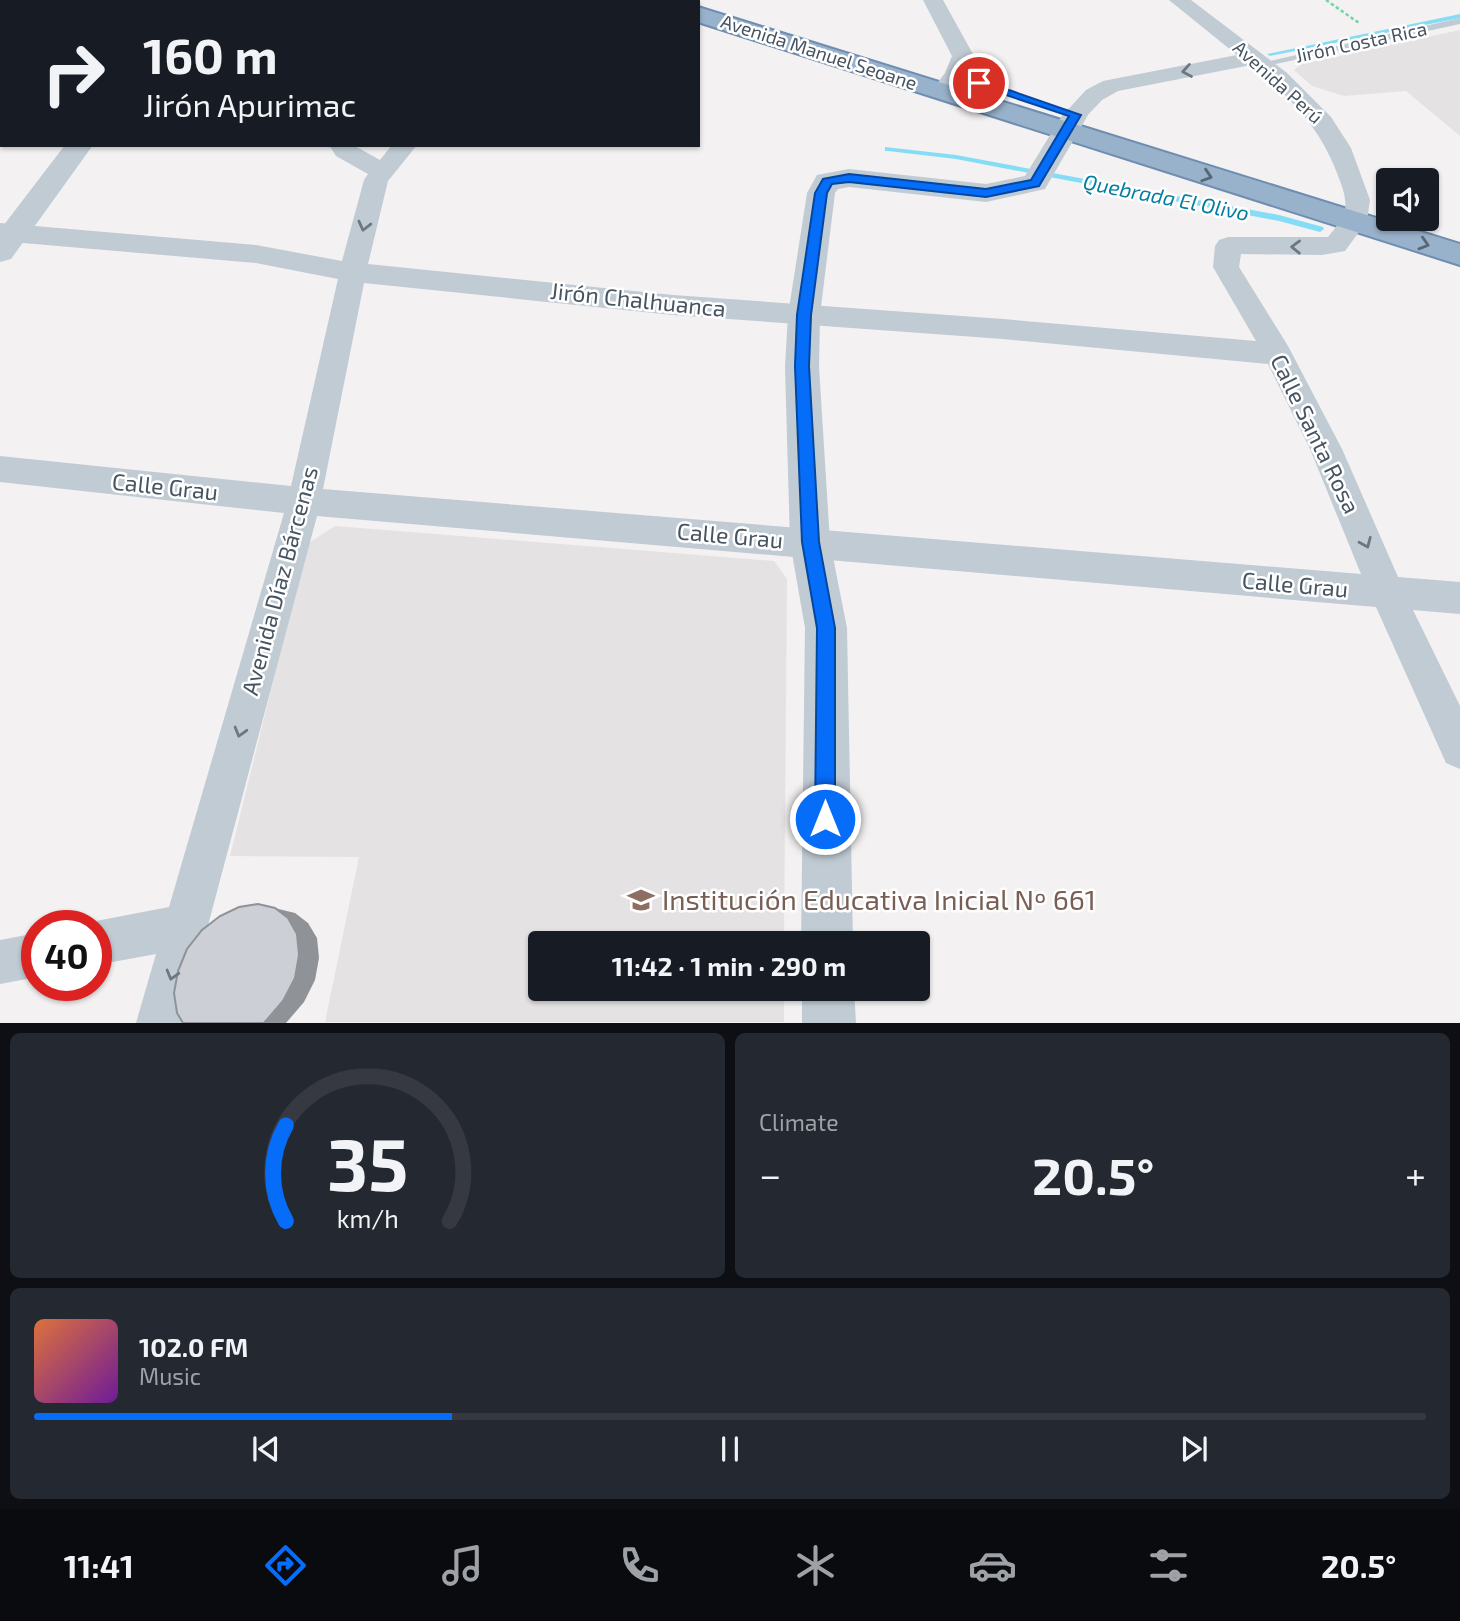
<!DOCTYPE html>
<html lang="en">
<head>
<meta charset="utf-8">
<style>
	:root { --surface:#171b24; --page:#242831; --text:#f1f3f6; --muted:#9ea1a6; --line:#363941; --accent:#066df8 }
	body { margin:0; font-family:"Exo 2",sans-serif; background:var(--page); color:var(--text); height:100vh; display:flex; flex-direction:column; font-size:26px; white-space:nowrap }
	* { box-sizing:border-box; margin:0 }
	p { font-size:23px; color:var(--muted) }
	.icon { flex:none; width:38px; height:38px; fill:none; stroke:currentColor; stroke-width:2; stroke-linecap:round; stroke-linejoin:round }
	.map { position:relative; height:1023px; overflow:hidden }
	.side { display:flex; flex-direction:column; gap:10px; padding:10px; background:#0d0f14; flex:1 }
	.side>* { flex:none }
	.top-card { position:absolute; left:0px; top:0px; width:700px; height:147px; box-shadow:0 2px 5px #0004; background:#171b24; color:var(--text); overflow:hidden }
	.buttons { position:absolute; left:1376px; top:168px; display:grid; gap:14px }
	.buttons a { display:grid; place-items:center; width:63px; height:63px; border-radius:7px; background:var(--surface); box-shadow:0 2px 5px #0004; font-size:35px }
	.speed { position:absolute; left:21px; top:910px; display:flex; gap:14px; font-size:35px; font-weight:700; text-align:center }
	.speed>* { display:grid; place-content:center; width:91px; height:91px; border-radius:50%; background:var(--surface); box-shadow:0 2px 5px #0004; line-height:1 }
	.speed .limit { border:10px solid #d22; background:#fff; color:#111 }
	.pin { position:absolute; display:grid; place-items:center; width:60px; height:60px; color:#fff; margin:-30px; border:4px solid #fff; border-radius:50%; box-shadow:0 2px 7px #0007 }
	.me { position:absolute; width:77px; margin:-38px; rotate:0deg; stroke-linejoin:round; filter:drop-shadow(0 0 5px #0008) }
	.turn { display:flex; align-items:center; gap:24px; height:147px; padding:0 28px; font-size:32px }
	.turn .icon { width:91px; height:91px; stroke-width:2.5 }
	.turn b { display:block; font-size:49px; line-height:60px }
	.big { font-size:52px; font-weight:700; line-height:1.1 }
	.side .card { flex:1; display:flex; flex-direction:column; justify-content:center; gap:10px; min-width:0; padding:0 24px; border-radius:10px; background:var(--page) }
	.side .dial { align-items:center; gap:0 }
	.dial svg { height:182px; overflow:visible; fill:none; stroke:var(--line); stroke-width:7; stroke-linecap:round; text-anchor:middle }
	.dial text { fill:var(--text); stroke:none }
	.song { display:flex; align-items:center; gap:21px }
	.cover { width:84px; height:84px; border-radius:10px; background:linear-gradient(135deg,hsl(20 70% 55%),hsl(280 70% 35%)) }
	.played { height:7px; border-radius:4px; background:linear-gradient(90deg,var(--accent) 30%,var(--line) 30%) }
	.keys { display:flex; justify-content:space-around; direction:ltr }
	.heat { display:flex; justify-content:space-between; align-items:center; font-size:38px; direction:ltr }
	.side .tiles { flex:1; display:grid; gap:10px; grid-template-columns:1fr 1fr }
	.card:last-child { grid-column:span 2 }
	.trip { position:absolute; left:528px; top:931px; width:402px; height:70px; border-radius:7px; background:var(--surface); box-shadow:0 2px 5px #0004; font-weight:700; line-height:70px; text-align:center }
	.menu { display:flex; height:112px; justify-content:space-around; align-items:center; background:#090b0e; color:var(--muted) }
	.menu .icon { width:49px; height:49px }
	.menu .active { color:var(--accent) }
	.menu b { font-size:32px; color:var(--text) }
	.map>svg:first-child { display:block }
	.education { fill:#e5e2e3 }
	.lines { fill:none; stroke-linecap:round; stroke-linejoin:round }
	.stream { fill:#85ddf5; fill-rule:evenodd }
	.trunk-casing { stroke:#6f8db0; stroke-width:4 }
	.path { stroke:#70d6a5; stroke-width:2.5; stroke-dasharray:3.5 2.5; stroke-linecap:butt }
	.service { fill:#c0cbd4; fill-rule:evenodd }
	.minor { fill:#c0cbd4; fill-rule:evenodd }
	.tertiary { fill:#c0cbd4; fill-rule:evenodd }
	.trunk { fill:#99b2cb; fill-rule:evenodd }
	.shaded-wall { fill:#8f9296 }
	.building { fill:#ccd0d6; stroke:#8f9296; stroke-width:2 }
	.oneway { stroke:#6b7884 }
	.oneway2 { stroke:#576776 }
	.route { fill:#066df8; stroke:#0447a1; stroke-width:2 }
	.labels { text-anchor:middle; stroke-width:5; stroke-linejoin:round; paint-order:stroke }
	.far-street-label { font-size:19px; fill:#475461; stroke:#fff }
	.far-water-label { font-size:21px; font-style:italic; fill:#037ea1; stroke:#fff }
	.street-label { font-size:23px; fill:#475461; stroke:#fff }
	.near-education-label { font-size:28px; fill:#785e54; stroke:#fff; text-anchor:start }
</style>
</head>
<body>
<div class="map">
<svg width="1460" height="1023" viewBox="0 0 1460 1023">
	<rect width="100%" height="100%" fill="#f3f1f1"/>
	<path class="education" d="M1460 30V136L1406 91 1344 96 1312 86 1294 70 1302 64Z
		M335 526 774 561 787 579 784 943H541V989H784V1022H325L359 857 230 856 307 544Z"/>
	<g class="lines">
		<path class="stream" d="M1460 14V18L1270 56 1267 54Z
			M885 147 956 155 1279 215 1323 227 1324 229 1320 232 1279 221 956 159 888 151H885Z"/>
		<g class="trunk-casing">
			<path id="trunk" d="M640 0H668L669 2H642Z
				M698 7 1460 244V265L698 22Z"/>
		</g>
		<path class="path" d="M1326 0 1359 23"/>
		<path class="service" d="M1460 18V24L1262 67 1257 64Z"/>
		<path class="minor" d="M58 0H78L57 2Z
			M499 0H519V2H499Z
			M923 0H943L974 56C967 74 957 101 934 96L931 91 945 73 952 56Z
			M1169 0H1191L1287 73 1331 117 1351 148 1370 200 1367 221 1345 251 1322 255 1241 254 1239 267 1288 346 1342 449 1398 577 1460 582V614L1413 610 1460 706V769L1446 763 1376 607 317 516 182 1023H136L156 954 96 965V926H84L96 921 169 907 284 513 0 482V456L291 486 338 279 256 263 0 241V223L256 245 342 261 364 180 368 174 336 156 329 145H353L380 160 392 145H417L388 181 368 264 673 295 1003 319 1256 341 1213 267 1215 246 1219 240 1228 237H1328C1335 228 1343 220 1345 209 1347 197 1341 184 1337 173 1319 126 1289 96 1251 65L1118 91 1102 100 1083 120H1067L1063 115 1086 90 1103 81 1237 55ZM364 283 673 315 1003 339 1268 364 1310 449 1361 574 323 489Z
			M2 64V79L0 80V65Z
			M37 933V977L0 984V940Z"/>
		<path class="tertiary" d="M172 0H196L171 2Z
			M526 0H554L555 2H528Z
			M596 0H627L595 2Z
			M1075 107 1084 109 1088 115 1045 189 986 202 849 187 838 189 835 193 820 315 819 367 830 542 847 628 853 943H801L805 628 790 542 785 367 788 315 807 193 817 175 849 169 986 184 1025 176 1066 109Z
			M65 145H93L11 259 0 262V230Z
			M802 989H854L856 1023H802Z"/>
		<use href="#trunk" class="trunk"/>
	</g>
	<path class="shaded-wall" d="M258 904 295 913 308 923 317 938 319 958 315 980 304 1002 286 1023H264Z"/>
	<path class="building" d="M258 904 275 908 288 918 297 934 299 955 295 978 283 1001 264 1023H183L177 1013 174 993 178 971 187 949 202 930 220 916 239 907Z"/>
	<defs><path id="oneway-chevron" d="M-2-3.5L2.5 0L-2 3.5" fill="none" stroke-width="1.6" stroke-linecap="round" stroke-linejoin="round" transform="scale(1.75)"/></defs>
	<g class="oneway">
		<use href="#oneway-chevron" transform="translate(1187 71) rotate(170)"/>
		<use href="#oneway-chevron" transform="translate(364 226) rotate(104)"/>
		<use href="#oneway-chevron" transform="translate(1296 247) rotate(-179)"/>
		<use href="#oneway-chevron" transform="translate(1366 543) rotate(67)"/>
		<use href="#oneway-chevron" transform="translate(240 732) rotate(106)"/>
		<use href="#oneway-chevron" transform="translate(172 975) rotate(106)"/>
	</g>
	<g class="oneway2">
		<use href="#oneway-chevron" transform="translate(1207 176) rotate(18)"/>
		<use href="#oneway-chevron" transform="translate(1424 244) rotate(17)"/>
	</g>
	<path class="route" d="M976 81H983L1081 115 1039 186 986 197 849 182 832 184 827 193 811 315 809 366 819 542 835 628V819L832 826 825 829 818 826 815 819 817 628 802 542 795 366 797 315 815 193 823 179 849 174 986 189 1031 180 1069 116 976 85Z"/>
	<defs>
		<g id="school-bare" transform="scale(2.1)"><path d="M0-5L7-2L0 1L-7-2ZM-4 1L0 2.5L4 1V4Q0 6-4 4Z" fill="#8d6e63" stroke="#fff" stroke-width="2.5" paint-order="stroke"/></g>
	</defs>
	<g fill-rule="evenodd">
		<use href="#school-bare" x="641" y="900"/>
	</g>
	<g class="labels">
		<g class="far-street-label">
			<text transform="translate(1361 42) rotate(-12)" y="7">Jirón Costa Rica</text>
			<text transform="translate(819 52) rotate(18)" y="7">Avenida Manuel Seoane</text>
			<text transform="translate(1278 82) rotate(42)" y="7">Avenida Perú</text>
		</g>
		<g class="far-water-label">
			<text transform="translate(1166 198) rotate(11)" y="7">Quebrada El Olivo</text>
		</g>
		<g class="street-label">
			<text transform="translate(638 300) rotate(6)" y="8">Jirón Chalhuanca</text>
			<text transform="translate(1315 434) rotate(64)" y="8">Calle Santa Rosa</text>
			<text transform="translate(165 487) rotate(6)" y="8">Calle Grau</text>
			<text transform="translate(730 536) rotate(5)" y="8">Calle Grau</text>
			<text transform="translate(280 581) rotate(-75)" y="8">Avenida Díaz Bárcenas</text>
			<text transform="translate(1295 585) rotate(5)" y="8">Calle Grau</text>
		</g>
		<g class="near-education-label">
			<text x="662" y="910">Institución Educativa Inicial Nº 661</text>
		</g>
	</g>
</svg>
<div class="buttons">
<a><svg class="icon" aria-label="sound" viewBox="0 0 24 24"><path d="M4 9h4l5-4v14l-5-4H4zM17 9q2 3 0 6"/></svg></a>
</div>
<div class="speed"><div class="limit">40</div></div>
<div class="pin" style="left:979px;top:83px;background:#d93025"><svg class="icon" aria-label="arrive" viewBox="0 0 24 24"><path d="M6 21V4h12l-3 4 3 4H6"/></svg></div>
<svg class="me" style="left:825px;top:819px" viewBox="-20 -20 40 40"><circle r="17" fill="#066df8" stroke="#fff" stroke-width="3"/><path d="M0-11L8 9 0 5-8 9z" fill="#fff"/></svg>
<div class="trip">11:42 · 1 min · 290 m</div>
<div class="top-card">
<div class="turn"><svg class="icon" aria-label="right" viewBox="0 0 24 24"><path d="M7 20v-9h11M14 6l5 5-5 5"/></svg><div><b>160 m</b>Jirón Apurimac</div></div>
</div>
</div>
<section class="side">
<div class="tiles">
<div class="card dial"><svg viewBox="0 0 100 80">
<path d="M14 69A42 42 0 1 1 86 69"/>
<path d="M14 69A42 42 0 0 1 14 27" stroke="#066df8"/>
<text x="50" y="56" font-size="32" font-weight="700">35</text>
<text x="50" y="72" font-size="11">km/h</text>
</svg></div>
<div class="card"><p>Climate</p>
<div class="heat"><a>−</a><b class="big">20.5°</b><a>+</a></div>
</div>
<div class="card">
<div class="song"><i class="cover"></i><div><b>102.0 FM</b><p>Music</p></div></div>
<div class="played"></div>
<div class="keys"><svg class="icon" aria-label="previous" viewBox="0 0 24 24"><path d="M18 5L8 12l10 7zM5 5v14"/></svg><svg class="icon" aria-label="pause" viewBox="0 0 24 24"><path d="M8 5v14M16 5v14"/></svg><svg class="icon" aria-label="next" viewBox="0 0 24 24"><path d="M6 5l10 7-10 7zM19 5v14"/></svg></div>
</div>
</div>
</section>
<nav class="menu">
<b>11:41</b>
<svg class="icon active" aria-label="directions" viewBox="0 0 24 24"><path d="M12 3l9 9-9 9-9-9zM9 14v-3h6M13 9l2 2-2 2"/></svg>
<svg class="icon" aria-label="music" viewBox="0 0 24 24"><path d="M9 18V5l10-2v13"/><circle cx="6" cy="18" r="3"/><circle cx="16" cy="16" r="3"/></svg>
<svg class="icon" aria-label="phone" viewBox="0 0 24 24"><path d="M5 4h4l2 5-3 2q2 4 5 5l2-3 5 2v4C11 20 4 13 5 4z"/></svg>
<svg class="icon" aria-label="climate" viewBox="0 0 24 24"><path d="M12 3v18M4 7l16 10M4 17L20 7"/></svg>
<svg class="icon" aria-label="car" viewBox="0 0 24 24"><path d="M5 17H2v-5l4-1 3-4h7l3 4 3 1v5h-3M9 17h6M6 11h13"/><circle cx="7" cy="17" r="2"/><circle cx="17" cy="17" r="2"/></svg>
<svg class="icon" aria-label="filters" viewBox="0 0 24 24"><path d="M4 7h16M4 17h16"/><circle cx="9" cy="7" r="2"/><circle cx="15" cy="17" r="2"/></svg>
<b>20.5°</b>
</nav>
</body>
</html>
